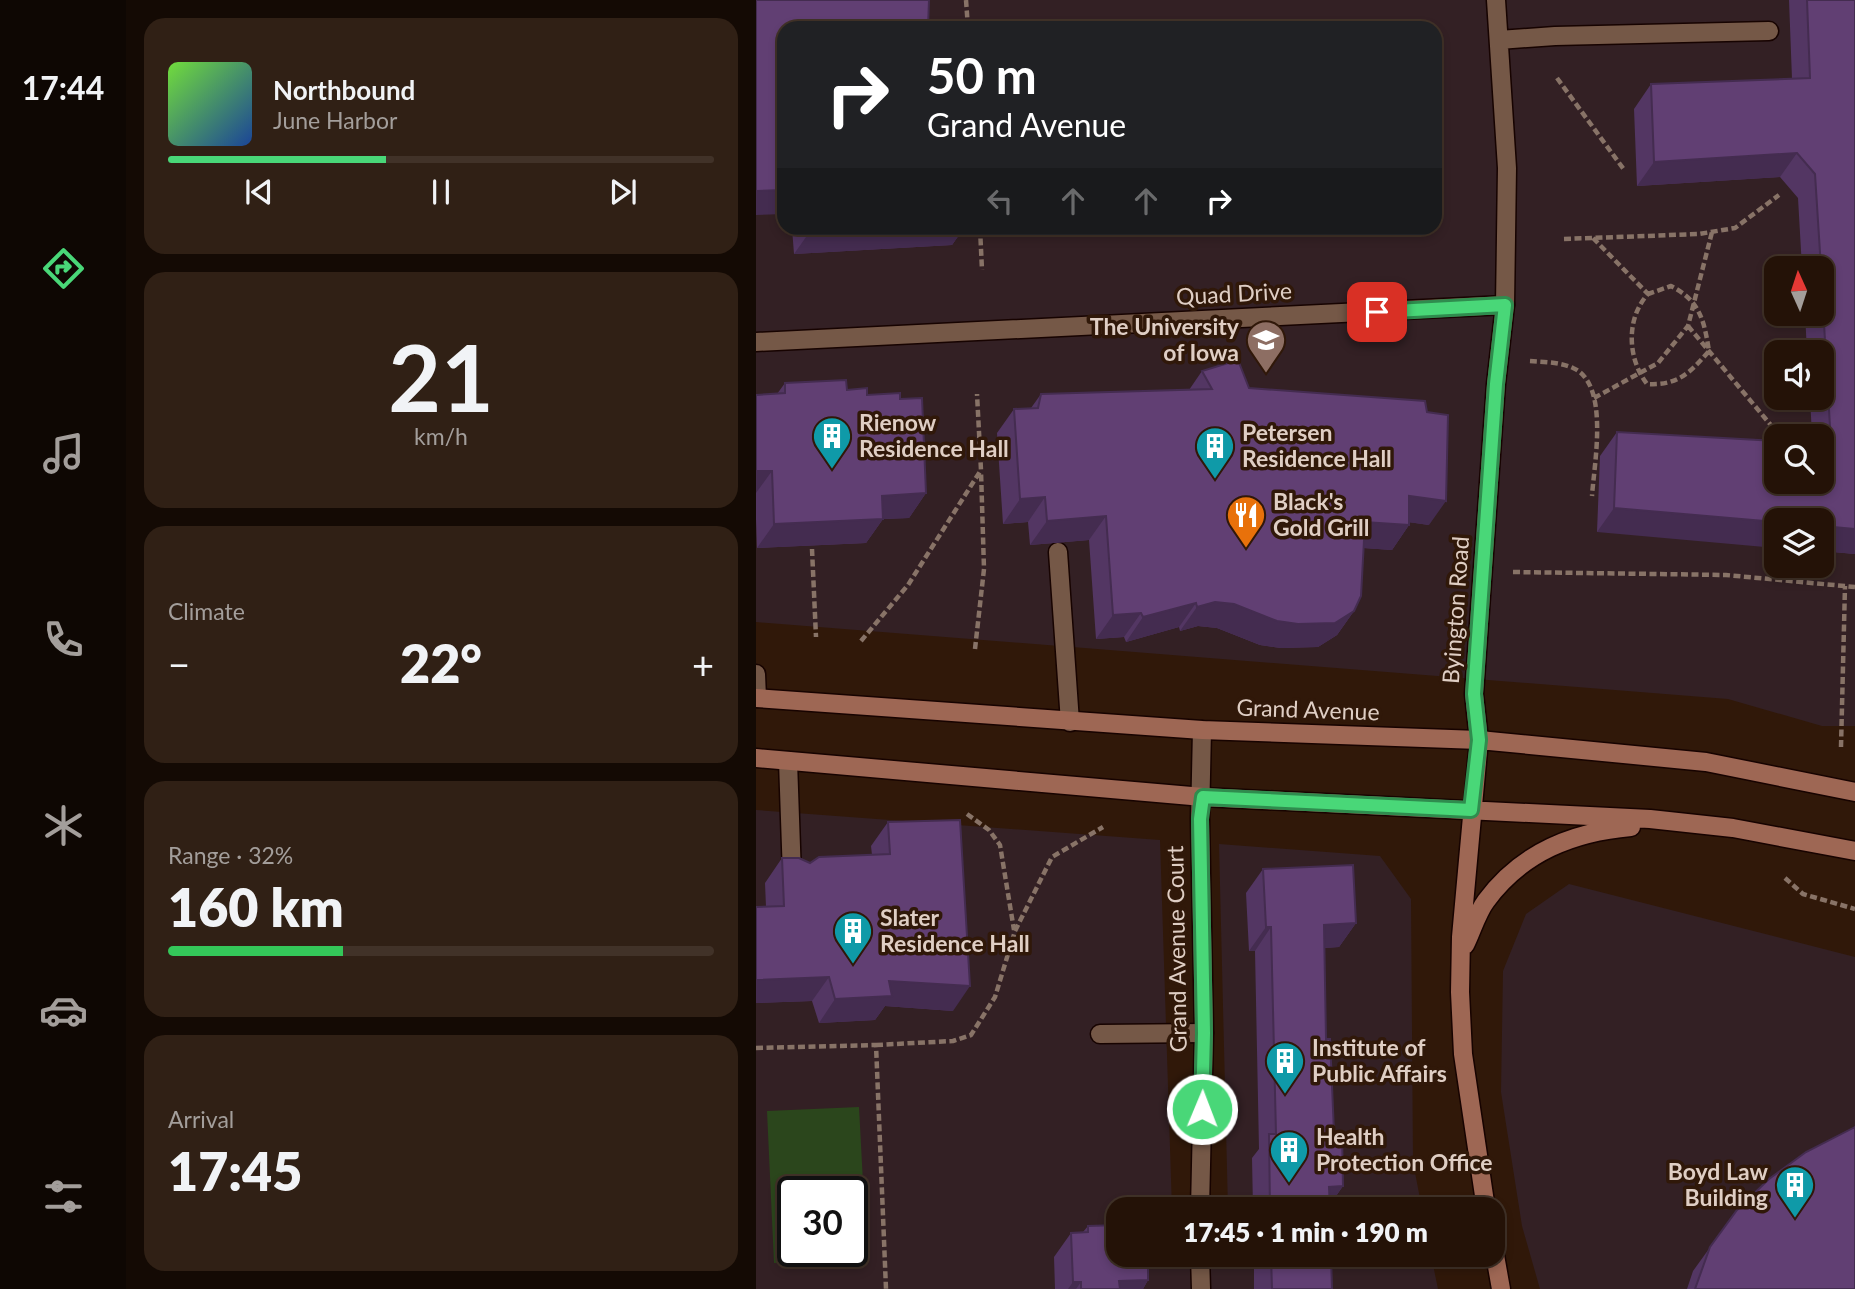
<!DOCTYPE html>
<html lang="en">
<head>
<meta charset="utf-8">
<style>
	:root { --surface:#241207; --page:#302015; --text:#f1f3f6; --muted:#a39e9b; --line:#413228; --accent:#49d778 }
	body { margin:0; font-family:Lato,sans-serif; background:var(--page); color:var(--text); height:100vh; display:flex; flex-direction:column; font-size:26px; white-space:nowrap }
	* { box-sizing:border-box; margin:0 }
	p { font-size:23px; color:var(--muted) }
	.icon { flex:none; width:38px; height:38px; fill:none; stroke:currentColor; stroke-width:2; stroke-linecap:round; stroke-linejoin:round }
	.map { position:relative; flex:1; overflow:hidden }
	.sheet { display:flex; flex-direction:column; gap:18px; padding:18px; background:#140a04; width:630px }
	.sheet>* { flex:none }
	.hud { position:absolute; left:21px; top:21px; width:665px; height:214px; border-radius:21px; box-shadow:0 4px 10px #0003,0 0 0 2px var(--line); background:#202124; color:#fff; overflow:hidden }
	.needle { width:46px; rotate:357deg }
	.controls { position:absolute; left:1008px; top:256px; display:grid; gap:14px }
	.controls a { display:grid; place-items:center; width:70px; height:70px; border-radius:14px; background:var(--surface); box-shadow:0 4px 10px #0003,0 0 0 2px var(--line); font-size:35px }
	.speed { position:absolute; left:21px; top:1176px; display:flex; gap:14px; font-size:35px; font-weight:700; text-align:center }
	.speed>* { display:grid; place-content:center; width:91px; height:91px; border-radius:50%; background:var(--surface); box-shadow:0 4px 10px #0003,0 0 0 2px var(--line); line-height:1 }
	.speed .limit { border:4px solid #111; border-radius:10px; background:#fff; color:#111 }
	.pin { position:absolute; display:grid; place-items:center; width:60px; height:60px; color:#fff; margin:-30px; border-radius:14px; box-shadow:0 4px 10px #0006 }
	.me { position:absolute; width:77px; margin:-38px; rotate:1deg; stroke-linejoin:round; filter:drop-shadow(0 0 5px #0008) }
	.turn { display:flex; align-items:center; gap:24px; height:147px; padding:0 35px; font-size:32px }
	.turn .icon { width:91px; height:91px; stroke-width:2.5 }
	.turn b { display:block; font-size:49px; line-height:60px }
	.lanes { display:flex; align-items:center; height:66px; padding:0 35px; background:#0003; justify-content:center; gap:35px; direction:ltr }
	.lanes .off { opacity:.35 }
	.big { font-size:52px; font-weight:800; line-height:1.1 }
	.sheet .card { flex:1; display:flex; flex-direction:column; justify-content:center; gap:10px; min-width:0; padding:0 24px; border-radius:21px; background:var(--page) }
	.sheet .dial { align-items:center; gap:0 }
	.dial b { font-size:91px; line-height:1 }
	.song { display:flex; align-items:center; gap:21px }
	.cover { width:84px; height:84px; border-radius:10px; background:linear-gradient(135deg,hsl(100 70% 55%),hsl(220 70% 35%)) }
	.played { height:7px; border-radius:4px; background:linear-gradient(90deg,var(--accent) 40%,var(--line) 40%) }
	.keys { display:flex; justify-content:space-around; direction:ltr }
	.heat { display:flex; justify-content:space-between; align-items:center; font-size:38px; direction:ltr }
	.charge { height:10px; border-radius:5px; background:linear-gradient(90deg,#34c759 32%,var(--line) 0) }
	.trip { position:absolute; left:350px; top:1197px; width:399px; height:70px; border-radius:21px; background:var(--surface); box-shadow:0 4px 10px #0003,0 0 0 2px var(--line); font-weight:800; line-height:70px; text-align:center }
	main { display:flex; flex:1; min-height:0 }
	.menu { display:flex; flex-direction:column; width:126px; justify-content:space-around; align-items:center; background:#0e0703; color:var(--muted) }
	.menu .icon { width:49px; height:49px }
	.menu .active { color:var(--accent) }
	.menu b { font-size:32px; color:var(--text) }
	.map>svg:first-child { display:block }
	.education { fill:#332024; fill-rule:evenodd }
	.green { fill:#2b461c; fill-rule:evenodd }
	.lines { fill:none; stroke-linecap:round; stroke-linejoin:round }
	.service-casing { stroke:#170300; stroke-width:21 }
	.minor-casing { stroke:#170300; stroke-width:21 }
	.secondary-casing { stroke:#170300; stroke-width:21 }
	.path { stroke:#887367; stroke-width:4.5; stroke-dasharray:7 3.5; stroke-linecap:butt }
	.service { stroke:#755847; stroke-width:18 }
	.minor { stroke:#755847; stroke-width:18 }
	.secondary { stroke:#9e6754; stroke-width:18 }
	.wall { fill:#533663 }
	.shaded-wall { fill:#442c50 }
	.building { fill:#613f73; stroke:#442c50; stroke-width:2 }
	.route-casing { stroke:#2f8c4e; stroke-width:18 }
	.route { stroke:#49d778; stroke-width:12 }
	.labels { text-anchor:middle; stroke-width:7; stroke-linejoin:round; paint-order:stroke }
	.street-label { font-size:23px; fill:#dfcec4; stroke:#301809 }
	.poi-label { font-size:23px; font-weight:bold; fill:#dfcec4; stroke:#301809; text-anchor:start }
</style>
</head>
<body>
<main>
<nav class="menu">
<b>17:44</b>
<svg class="icon active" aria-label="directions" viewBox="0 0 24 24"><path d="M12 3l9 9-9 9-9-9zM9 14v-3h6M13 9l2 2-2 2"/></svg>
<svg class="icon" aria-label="music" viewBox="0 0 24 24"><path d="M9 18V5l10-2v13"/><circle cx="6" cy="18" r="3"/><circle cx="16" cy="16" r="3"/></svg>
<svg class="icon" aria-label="phone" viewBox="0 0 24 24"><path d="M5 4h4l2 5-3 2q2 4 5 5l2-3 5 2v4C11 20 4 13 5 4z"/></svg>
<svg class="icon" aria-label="climate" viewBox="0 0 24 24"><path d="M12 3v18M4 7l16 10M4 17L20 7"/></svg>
<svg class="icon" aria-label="car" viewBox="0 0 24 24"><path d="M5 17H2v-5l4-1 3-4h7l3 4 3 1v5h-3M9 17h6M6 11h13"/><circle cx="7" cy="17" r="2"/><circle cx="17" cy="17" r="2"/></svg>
<svg class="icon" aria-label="filters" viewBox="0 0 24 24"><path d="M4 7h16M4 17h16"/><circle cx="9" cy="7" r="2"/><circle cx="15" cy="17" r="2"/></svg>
</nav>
<section class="sheet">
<div class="card">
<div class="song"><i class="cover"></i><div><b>Northbound</b><p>June Harbor</p></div></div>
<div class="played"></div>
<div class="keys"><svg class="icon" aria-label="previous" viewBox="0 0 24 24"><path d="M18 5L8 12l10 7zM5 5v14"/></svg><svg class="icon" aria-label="pause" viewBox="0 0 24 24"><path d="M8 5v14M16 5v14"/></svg><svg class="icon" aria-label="next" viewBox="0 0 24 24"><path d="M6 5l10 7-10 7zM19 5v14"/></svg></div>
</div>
<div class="card dial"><b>21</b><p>km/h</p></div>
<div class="card"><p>Climate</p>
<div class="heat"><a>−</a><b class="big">22°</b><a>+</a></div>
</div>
<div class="card"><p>Range · 32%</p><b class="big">160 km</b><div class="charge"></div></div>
<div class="card"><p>Arrival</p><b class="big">17:45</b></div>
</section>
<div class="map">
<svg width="1099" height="1289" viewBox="0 0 1099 1289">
	<rect width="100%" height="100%" fill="#301809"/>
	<path class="education" d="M0 0H1099V726H1066L972 699 0 622ZM28 28H679V228H28ZM1020 268H1066V313H1020ZM1020 352H1066V397H1020ZM1020 436H1066V481H1020ZM1020 520H1066V565H1020Z
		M0 810 404 840 416 1209H362V1255H675L682 1289H0ZM37 1192H96V1251H37Z
		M463 844 624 856 655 899 657 1162 666 1209H472Z
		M813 884 1099 957V1289H784L766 1226 745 1092 747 971 770 914Z"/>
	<path class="green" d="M103 1107 111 1258 18 1263 11 1111ZM37 1192H96V1251H37Z"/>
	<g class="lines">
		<g class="service-casing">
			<path id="service" d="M743 40 799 36 1013 31
				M0 342 749 305 751 168 740 0
				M302 552 314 722
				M0 674 1 698
				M32 761 36 876
				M344 1034 448 1033
				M444 1255 445 1289"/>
		</g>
		<g class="minor-casing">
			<path id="minor" d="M723 740 718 694 740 384 749 305
				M444 1209 448 1033 444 819 446 730"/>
		</g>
		<g class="secondary-casing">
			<path id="secondary" d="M0 698 446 730 723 740 950 762 1099 792
				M723 740 705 937 704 992 707 1054 730 1209
				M0 758 447 797 894 819 977 828 1099 851
				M709 945C716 931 721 913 730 901 766 852 817 832 875 827
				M737 1244 745 1289"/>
		</g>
		<path class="path" d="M210 0 212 28
			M801 78 869 171
			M224 228 226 270
			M837 238 892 294C870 318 871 358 891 384 921 386 934 373 953 351 948 320 944 301 915 286L892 294
			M808 239 943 234 979 228 1023 195
			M932 326 1024 436
			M774 361C788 362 804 362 817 368 854 384 838 464 836 496
			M838 398 902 363 932 326 956 232
			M56 549 60 637
			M757 572 970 575 1099 587
			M105 641 152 585 225 470 221 394
			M219 649 228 569 225 471
			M1085 747 1089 586
			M211 814 233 830 244 845 258 930
			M1029 878 1047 894 1099 909
			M120 1045 197 1041 215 1035 239 997 259 931 296 857 347 827
			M0 1048 120 1045 130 1289"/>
		<use href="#service" class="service"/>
		<use href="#minor" class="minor"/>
		<use href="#secondary" class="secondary"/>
	</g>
	<path class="wall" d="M1033 0H1099V554L1066 551V520L841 532 844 456 861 432 1066 481V436H1056L1054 397H1066V352H1051L1049 313H1066V268H1046L1042 198 1024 177 881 186 878 109 895 84 1036 79Z
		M36 228H208L196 245 38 254Z
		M446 371 493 388 673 525 653 522V525L636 550 608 548 598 611 581 635 562 647 525 648 504 645 461 628 442 626 424 631 423 627 370 642 368 637 340 639 333 540 274 545 272 522 247 524 241 433 258 409 275 408 285 394 433 390Z
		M29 383 91 390 111 395 144 399 170 493 153 518 127 519 110 543 1 548 0 519V395L21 394Z
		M132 822 197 1011 129 1006 119 1020 63 1023 56 1001 0 1003V907H10L9 883 26 858 54 863 116 855 115 846Z
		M507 869 600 923 583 947 568 948 570 1039 578 1132 587 1186 573 1206 574 1209H497L496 1158 503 1149 499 951H493L490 893Z
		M981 1210 1099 1289H931L937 1271Z
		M332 1226 392 1280 387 1289H299L298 1257 315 1233 327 1232Z
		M498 1255H575L576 1289H498Z"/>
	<path class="shaded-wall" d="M1041 153 1024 177 881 186 898 162Z
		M28 190V214L0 215V191Z
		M90 228H208L196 245 38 254 55 230Z
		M0 471H16L0 493Z
		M170 493 153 518 127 519 110 543 1 548 18 524 126 496Z
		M653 496 690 501 673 525 636 520Z
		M289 497 272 522 247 524 264 499Z
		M858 508 1020 522V548L841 532Z
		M350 516 333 540 274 545 291 521Z
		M609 522 653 525 636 550 592 547Z
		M1066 526 1099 529V554L1066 551Z
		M459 602 598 611 581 635 562 647 525 648 504 645 461 628 442 626 424 631 441 607Z
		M440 603 423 627 370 642 387 617Z
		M385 613 368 637 340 639 357 615Z
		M600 923 583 947 551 949 568 925Z
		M510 927H515L499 951H493Z
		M73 977 56 1001 0 1003V980Z
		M133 981 214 986 197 1011 129 1006 119 1020 63 1023 79 999Z
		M587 1186 571 1209 573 1187Z
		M392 1280 387 1289H357L363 1281Z
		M317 1282H325L320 1289H312Z"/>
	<path class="building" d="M0 0H173L172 28H28V190L0 191Z
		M1051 0H1099V529L1066 526V520H1020V522L858 508 861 432 1020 441V481H1066V443L1075 444 1066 289V268H1065L1059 174 1041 153 898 162 895 84 1054 78Z
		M54 228H90L55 230Z
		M482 360 493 388 669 401 671 412 692 415 690 501 653 496V525L609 522 605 596 598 611 579 623 542 624 521 621 478 604 459 602 441 607 440 603 387 617 385 613 357 615 350 516 291 521 289 497 264 499 258 409 282 408 285 394 456 389 446 371Z
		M90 380 91 390 111 388V395L144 393V399L166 398 170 493 126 496 127 519 18 524 16 471H0V395L29 393V383Z
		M204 820 214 986 133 981 136 996 79 999 73 977 0 980V907L28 906 26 858H43L54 863 63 857 134 854 132 822Z
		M597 865 600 923 568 925 570 1039H574L578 1132H586L587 1186 573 1187 574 1209H514L513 1134H520L515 927H510L507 869Z
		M1099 1127V1289H939L954 1247 981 1210 1013 1179 1050 1152Z
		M362 1225V1255H392V1280L363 1281 364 1289H325V1282H317L315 1233 332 1232V1226Z
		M515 1255H575L576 1289H516Z"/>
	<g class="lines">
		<g class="route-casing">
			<path id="route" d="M446 1109 448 1033 444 819 447 797 715 810 723 740 718 694 740 384 749 305 621 312"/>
		</g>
		<use href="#route" class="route"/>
	</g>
	<defs>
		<g id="university-pin" transform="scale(2.0125)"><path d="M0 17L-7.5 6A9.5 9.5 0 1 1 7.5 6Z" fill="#8d6e63" stroke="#301809"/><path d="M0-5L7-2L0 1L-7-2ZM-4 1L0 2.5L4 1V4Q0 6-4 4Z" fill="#fff"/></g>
		<g id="building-pin" transform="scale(2.0125)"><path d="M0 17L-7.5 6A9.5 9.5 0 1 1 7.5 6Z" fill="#0f9aa8" stroke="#301809"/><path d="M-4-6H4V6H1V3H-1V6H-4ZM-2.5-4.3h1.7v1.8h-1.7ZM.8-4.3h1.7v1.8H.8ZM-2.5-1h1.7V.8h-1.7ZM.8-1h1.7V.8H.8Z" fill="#fff"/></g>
		<g id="restaurant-pin" transform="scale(2.0125)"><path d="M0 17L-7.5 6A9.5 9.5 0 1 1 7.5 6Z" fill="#e8710a" stroke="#301809"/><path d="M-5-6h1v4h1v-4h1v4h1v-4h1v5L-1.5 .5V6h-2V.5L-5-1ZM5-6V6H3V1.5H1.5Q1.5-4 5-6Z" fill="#fff"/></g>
	</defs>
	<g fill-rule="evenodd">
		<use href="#university-pin" x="510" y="340"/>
		<use href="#building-pin" x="76" y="436"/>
		<use href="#building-pin" x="459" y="446"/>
		<use href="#restaurant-pin" x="490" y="515"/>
		<use href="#building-pin" x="97" y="931"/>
		<use href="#building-pin" x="529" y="1061"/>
		<use href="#building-pin" x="533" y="1150"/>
		<use href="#building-pin" x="1039" y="1185"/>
	</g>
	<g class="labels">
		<g class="street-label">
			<text transform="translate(478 294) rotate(-3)" y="8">Quad Drive</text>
			<text transform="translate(700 610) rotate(-86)" y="8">Byington Road</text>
			<text transform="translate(552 710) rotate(2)" y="8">Grand Avenue</text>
			<text transform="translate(421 949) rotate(-91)" y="8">Grand Avenue Court</text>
		</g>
		<g class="poi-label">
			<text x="483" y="335" text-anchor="end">The University<tspan x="483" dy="26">of Iowa</tspan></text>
			<text x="103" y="431">Rienow<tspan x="103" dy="26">Residence Hall</tspan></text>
			<text x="486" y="441">Petersen<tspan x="486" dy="26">Residence Hall</tspan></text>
			<text x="517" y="510">Black's<tspan x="517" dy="26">Gold Grill</tspan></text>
			<text x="124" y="926">Slater<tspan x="124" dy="26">Residence Hall</tspan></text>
			<text x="556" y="1056">Institute of<tspan x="556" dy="26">Public Affairs</tspan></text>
			<text x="560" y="1145">Health<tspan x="560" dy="26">Protection Office</tspan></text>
			<text x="1012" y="1180" text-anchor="end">Boyd Law<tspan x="1012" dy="26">Building</tspan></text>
		</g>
	</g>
</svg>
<div class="controls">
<a><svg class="needle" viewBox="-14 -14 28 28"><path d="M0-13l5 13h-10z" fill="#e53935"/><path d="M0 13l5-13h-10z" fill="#a39e9b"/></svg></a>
<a><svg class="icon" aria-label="sound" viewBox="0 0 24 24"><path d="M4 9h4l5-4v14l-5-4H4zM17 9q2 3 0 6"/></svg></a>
<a><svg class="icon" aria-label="search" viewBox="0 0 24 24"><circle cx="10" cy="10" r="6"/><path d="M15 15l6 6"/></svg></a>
<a><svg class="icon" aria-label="layers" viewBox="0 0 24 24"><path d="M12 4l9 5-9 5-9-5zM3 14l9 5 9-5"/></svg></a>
</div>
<div class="speed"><div class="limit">30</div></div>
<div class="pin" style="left:621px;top:312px;background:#d93025"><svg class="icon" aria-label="arrive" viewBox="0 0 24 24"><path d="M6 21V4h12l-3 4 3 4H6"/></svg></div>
<svg class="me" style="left:446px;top:1109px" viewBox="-20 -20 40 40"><circle r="17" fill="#49d778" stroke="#fff" stroke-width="3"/><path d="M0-11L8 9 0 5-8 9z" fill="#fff"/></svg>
<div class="trip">17:45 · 1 min · 190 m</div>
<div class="hud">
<div class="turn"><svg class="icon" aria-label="right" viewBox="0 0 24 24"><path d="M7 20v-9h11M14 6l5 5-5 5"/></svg><div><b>50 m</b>Grand Avenue</div></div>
<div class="lanes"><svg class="icon off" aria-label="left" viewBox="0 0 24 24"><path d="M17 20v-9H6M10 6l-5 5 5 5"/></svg><svg class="icon off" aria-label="ahead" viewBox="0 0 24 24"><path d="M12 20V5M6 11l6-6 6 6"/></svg><svg class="icon off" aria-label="ahead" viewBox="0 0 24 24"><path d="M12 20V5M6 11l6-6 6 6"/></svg><svg class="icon" aria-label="right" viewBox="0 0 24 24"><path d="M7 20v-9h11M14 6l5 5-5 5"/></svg></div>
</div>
</div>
</main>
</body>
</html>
